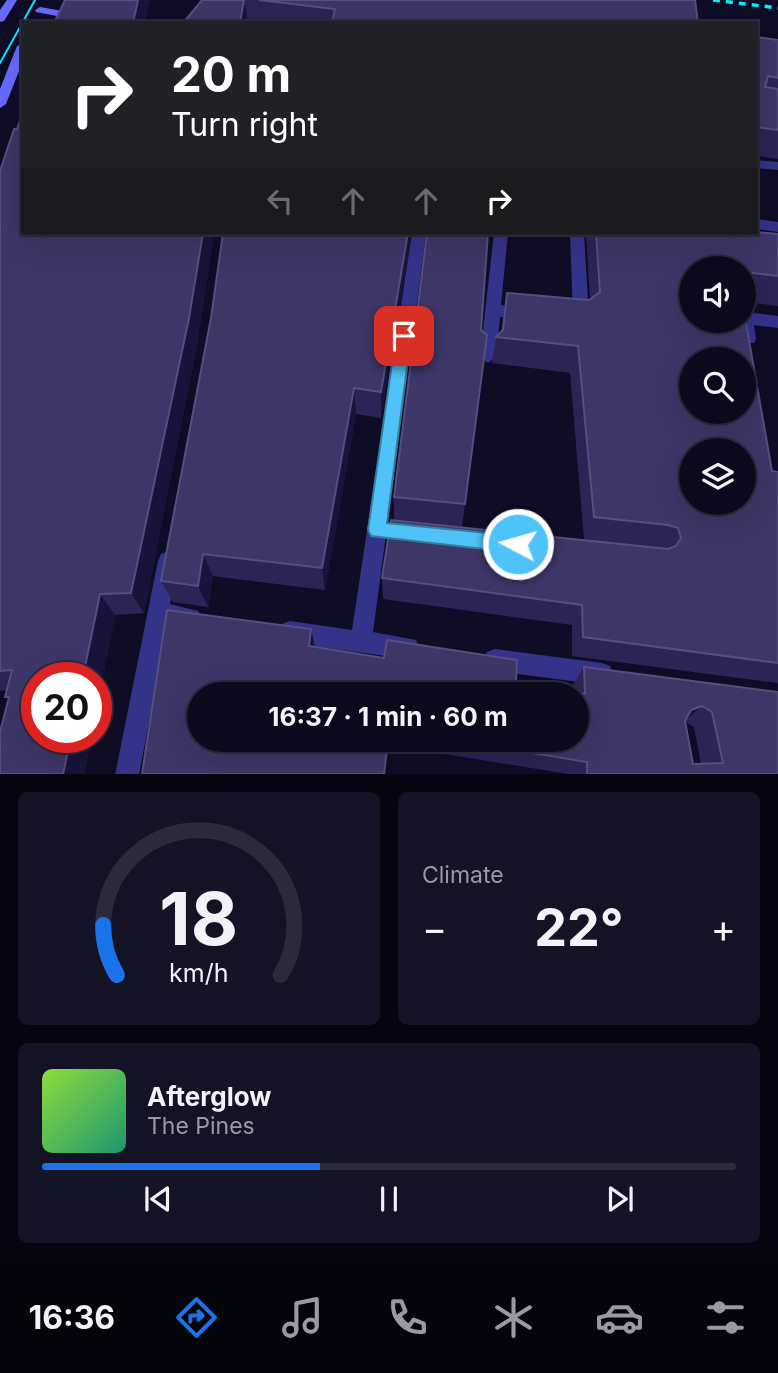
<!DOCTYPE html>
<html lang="en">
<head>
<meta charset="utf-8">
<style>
	:root { --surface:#0b091c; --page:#141225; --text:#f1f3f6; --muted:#9a9aa3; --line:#2b2a3b; --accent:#1a73e8 }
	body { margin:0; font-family:Inter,sans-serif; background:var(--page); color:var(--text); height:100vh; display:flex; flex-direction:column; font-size:26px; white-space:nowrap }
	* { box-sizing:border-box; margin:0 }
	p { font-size:23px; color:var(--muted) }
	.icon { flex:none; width:38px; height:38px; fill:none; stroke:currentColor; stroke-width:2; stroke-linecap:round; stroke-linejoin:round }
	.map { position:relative; height:774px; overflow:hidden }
	.sheet { display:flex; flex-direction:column; gap:18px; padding:18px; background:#06050f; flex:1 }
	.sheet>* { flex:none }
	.hud { position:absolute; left:21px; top:21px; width:737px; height:214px; border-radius:0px; box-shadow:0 7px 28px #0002,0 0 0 2px var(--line); background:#202124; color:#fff; overflow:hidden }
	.fabs { position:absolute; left:679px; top:256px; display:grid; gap:14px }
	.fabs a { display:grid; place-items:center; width:77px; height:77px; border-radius:50%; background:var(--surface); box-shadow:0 7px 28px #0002,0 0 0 2px var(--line); font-size:35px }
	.speed { position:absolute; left:21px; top:662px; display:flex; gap:14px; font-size:35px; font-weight:700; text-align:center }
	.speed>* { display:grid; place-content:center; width:91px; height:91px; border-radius:50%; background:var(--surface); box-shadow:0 7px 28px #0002,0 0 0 2px var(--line); line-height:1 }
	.speed .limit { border:10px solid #d22; background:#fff; color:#111 }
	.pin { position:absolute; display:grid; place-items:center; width:60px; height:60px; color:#fff; margin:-30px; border-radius:14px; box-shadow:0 4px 10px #0006 }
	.me { position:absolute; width:77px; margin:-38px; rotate:276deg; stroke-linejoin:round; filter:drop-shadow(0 0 5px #0008) }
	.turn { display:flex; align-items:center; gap:24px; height:147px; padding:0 35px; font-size:32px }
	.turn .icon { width:91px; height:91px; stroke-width:2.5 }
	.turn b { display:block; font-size:49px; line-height:60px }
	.lanes { display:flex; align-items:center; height:66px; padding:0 35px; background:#0003; justify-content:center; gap:35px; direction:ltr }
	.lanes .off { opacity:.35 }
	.big { font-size:52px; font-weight:700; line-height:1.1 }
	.sheet .card { flex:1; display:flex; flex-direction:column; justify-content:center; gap:10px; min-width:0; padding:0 24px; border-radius:10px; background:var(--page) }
	.sheet .dial { align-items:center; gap:0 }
	.dial svg { height:182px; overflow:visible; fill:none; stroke:var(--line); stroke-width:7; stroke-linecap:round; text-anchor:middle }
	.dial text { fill:var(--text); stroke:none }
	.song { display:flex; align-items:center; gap:21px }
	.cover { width:84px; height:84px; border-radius:10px; background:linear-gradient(135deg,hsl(90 70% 55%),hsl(160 70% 35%)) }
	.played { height:7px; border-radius:4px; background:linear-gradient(90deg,var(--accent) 40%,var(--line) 40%) }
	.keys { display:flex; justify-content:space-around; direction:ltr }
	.heat { display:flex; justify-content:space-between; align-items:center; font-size:38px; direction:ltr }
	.sheet .tiles { flex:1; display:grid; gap:18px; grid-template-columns:1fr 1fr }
	.card:last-child { grid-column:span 2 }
	.trip { position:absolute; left:187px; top:682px; width:402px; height:70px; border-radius:35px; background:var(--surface); box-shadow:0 7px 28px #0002,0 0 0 2px var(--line); font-weight:700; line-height:70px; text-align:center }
	.menu { display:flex; height:112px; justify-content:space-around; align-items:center; background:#04040b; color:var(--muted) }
	.menu .icon { width:49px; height:49px }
	.menu .current { color:var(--accent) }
	.menu b { font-size:32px; color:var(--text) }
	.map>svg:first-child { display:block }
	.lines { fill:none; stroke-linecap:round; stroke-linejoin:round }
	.lane { fill:#333389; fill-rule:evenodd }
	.street { fill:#333389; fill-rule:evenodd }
	.secondary { fill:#676aff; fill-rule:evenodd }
	.tram { stroke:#00edfb; stroke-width:2 }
	.rail { stroke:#00edfb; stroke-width:3.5; stroke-dasharray:7 6; stroke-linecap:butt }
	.wall { fill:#2b2455; fill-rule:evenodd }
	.shaded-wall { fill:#18133a }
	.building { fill:#3d3667; stroke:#554e7f; stroke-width:2; fill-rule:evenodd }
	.route { fill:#4fc3f7; stroke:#337fa1; stroke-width:2 }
</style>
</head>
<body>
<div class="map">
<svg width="778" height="775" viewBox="0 0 778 775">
	<rect width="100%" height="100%" fill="#0f0c25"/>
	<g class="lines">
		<path class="lane" d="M756 160 778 162V170L756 168Z
			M756 219 778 222V232L756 229Z
			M744 312 778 316V328L754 325 756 339 754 343H742L736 320H744Z"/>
		<path class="street" d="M412 233H426L373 632 416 640 419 648 416 656 408 659 290 643 282 640 279 632 282 624 290 621 352 630Z
			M494 233H508L501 305 528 308 536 314 528 320 500 317 496 357 488 363 480 357Z
			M570 233H584L589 319 581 325 571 323 569 319 573 314Z
			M168 551 175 554 178 561 170 604 198 611 201 618 198 625 190 628 167 625 139 775H115L158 561 161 554Z
			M495 649 602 663 610 666 613 674 610 682 602 685 495 671 487 668 484 660 487 652Z"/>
		<path class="secondary" d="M7 0H17L4 21 0 22V10Z
			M40 7 113 20 118 23H93L36 12 35 10Z
			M23 43V61L6 104 0 108V89L17 46Z"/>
		<path class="tram" d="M0 63 35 0"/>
		<path class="rail" d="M713 0 778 8"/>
	</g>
	<path class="wall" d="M202 0H695L698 23H183Z
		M756 37 778 40V159L756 156Z
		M23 112V233H214L197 345 144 613 115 615 96 712V677H37V737H92L84 774H0V732L8 699 5 697 7 690 0 691V171L14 129H17Z
		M223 233H412L381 418 356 414 325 590 213 576 208 607 173 602 161 581 211 318Z
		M427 233H489L488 234 465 504 462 527 394 520V497Z
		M586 233H756L778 234V306L744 302V268H691L772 471 778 472V683L572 656V625L383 599 382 578 584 540 570 373 492 363 496 337 501 332 507 293 589 300 590 299Z
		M311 629 315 647 573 692V684L584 667 778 692V774H568L389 745 142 774ZM578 695V740H200ZM685 722 694 727 701 764H693Z"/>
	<path class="shaded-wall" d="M138 0H151L149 2 145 23H133Z
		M244 0 248 23H240Z
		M203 233H214L197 345 144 613 131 593Z
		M408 233H412L381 418V392Z
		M354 388 356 414 325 590 322 568Z
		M203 554 213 576 208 607 198 586Z
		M100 594 115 615 96 712V677H83Z
		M311 629 315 648 309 646Z
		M702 706 684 722 691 710Z
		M71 737H92L84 774H63Z
		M388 740H389V745L386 774H384Z"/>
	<path class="building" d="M65 0H138L133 23H54Z
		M202 0H244L240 23H183Z
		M259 0H695L698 23H332L335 9Z
		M756 37 778 40V78L768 76 765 87 778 89V130L756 127Z
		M23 112V233H203L189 318 131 593 100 594 83 677H37V737H71L63 774H0V732L9 697H5L12 670 0 671V171L14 129H17Z
		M756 232 778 234V276L744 272V268H691V320H744V312L772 471 778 472V663L583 637 582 605 382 578 391 520 668 549 676 546 681 538 678 528 668 525 594 517 578 346 496 337 503 330 507 293 589 300 600 292 596 233H756ZM691 359H744V411H691ZM691 450H744V502H691Z
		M223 233H408L381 392 354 388 322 568 203 554 198 586 161 581 211 318Z
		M427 233H488L481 330 487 335 465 504 394 497Z
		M167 610 311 629 309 646 384 658 387 640 517 660 516 682 585 694 584 667 778 692V774H587V762L453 740H578V695H200V740H388L384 774H142ZM702 706 712 712 723 763 693 764 685 721 691 710Z"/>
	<path class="route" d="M404 331 411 336 387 523 518 536 525 538 527 544 525 550 518 553 371 536 368 530 396 336Z"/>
</svg>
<div class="fabs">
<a><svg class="icon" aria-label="sound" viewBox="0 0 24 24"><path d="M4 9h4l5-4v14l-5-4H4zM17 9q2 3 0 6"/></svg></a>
<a><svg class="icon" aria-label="search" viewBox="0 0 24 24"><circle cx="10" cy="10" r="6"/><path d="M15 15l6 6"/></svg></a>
<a><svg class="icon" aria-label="layers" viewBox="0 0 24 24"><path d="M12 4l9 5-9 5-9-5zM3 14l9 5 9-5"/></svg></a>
</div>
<div class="speed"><div class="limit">20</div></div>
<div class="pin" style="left:404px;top:336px;background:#d93025"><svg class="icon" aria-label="arrive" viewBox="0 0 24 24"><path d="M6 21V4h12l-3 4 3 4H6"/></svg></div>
<svg class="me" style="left:518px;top:544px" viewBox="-20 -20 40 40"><circle r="17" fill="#4fc3f7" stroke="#fff" stroke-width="3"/><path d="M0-11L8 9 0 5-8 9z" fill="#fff"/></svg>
<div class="trip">16:37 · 1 min · 60 m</div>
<div class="hud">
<div class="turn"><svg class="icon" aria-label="right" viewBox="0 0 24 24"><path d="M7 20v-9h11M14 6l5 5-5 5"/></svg><div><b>20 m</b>Turn right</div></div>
<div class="lanes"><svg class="icon off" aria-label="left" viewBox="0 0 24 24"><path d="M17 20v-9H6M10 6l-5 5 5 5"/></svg><svg class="icon off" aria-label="ahead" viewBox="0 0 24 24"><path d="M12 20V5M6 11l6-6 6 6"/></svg><svg class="icon off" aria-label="ahead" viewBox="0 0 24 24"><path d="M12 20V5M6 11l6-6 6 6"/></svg><svg class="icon" aria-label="right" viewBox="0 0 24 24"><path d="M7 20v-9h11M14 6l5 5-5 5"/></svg></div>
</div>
</div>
<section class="sheet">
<div class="tiles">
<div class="card dial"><svg viewBox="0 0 100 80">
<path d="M14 69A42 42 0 1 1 86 69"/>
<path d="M14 69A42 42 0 0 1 8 47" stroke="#1a73e8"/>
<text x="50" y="56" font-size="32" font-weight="700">18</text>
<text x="50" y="72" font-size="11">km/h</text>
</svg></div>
<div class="card"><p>Climate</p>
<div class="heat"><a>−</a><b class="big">22°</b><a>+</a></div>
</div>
<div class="card">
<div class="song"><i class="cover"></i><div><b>Afterglow</b><p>The Pines</p></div></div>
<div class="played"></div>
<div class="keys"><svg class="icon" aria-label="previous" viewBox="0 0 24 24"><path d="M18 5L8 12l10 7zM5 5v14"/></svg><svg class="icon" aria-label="pause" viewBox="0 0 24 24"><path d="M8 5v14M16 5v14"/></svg><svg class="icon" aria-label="next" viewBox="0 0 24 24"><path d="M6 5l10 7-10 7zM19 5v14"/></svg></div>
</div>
</div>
</section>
<nav class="menu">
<b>16:36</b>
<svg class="icon current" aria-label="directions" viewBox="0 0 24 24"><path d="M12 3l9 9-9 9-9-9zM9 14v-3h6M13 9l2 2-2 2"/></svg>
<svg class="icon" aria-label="music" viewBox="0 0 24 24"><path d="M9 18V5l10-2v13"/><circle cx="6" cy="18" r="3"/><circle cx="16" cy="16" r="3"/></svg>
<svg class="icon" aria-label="phone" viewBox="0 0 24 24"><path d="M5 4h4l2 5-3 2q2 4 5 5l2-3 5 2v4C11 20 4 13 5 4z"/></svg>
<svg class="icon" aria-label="climate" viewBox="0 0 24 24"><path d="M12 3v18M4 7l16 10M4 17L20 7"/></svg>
<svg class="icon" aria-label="car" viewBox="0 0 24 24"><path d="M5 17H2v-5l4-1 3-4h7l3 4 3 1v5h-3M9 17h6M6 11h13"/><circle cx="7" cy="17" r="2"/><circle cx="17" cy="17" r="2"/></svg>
<svg class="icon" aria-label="filters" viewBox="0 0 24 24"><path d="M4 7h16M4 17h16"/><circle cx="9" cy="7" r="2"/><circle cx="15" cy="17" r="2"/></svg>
</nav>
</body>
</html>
